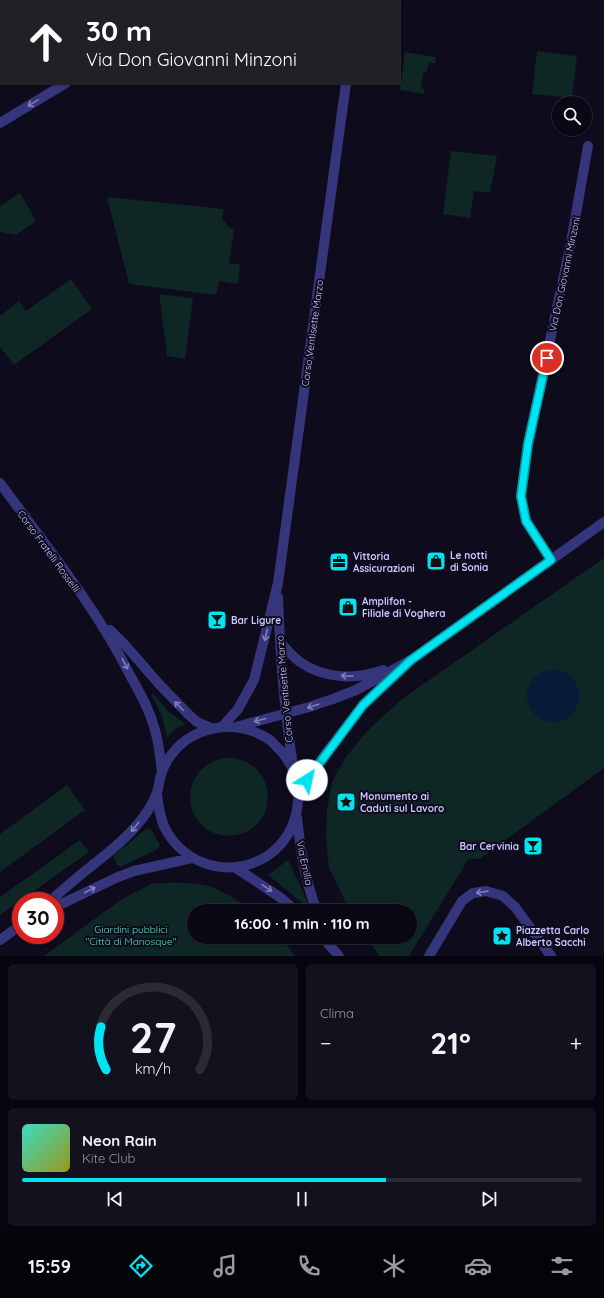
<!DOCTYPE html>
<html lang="it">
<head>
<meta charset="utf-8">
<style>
	:root { --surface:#0a0815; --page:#13111e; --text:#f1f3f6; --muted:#999aa0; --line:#2a2934; --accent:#00e3f1 }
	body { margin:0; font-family:Quicksand,sans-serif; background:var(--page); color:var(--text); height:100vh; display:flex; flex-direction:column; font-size:15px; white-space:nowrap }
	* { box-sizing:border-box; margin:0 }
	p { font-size:13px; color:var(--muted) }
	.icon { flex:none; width:22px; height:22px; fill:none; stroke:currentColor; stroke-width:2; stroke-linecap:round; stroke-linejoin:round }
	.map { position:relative; height:956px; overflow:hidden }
	.details { display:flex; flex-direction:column; gap:8px; padding:8px; background:#06040c; flex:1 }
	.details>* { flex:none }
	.guide { position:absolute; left:0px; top:0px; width:400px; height:84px; box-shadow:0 1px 3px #0004,0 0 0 1px var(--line); background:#202124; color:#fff; overflow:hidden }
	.buttons { position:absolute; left:552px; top:96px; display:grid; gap:8px }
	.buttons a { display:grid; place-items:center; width:40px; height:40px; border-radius:50%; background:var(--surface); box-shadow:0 1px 3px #0004,0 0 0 1px var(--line); font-size:20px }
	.speed { position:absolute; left:12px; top:892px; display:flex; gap:8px; font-size:20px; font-weight:700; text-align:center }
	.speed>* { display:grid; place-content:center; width:52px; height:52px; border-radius:50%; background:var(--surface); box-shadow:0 1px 3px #0004,0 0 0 1px var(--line); line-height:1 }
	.speed .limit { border:6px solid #d22; background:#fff; color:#111 }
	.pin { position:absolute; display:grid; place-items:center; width:34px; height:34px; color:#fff; margin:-17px; border:2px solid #fff; border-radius:50%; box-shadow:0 1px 4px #0007 }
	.me { position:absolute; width:44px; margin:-22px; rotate:35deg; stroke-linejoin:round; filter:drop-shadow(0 0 3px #0008) }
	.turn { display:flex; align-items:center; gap:14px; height:84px; padding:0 20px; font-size:18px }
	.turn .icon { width:52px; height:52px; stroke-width:2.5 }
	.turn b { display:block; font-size:28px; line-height:34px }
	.big { font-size:30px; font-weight:800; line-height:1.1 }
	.details .card { flex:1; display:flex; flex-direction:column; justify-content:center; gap:6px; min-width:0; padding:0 14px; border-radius:6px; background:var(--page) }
	.details .dial { align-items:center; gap:0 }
	.dial svg { height:104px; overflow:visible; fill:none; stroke:var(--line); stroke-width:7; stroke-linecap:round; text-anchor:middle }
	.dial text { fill:var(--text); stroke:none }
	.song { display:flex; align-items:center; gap:12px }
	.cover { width:48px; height:48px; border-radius:6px; background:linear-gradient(135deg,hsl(170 70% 55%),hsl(60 70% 35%)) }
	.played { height:4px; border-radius:2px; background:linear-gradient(90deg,var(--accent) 65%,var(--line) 65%) }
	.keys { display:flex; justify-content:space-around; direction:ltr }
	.heat { display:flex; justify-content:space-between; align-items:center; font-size:22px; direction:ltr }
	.details .tiles { flex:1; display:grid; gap:8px; grid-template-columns:1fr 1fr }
	.card:last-child { grid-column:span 2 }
	.trip { position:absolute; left:187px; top:904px; width:230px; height:40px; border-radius:20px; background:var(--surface); box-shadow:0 1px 3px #0004,0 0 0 1px var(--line); font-weight:800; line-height:40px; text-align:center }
	.tab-bar { display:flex; height:64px; justify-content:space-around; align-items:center; background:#040308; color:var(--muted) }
	.tab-bar .icon { width:28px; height:28px }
	.tab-bar .on { color:var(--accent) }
	.tab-bar b { font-size:18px; color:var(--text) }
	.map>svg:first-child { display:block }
	.green { fill:#0e2624 }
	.water { fill:#071b38 }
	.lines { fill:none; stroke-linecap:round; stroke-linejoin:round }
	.minor { stroke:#35357c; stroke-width:10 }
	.oneway { stroke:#807ebe }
	.route-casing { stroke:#00949d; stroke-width:10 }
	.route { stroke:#00e3f1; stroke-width:7 }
	.labels { text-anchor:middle; stroke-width:4; stroke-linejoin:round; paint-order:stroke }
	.street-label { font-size:10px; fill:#cac6ff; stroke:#0d0b1c }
	.poi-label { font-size:10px; font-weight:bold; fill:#cac6ff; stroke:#0d0b1c; text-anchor:start }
	.park-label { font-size:10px; fill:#51e0b6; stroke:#0d0b1c }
</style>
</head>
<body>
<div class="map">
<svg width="604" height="956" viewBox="0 0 604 956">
	<rect width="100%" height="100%" fill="#0d0b1c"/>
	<path class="green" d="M537 51 577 56 572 98 532 94Z
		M405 52 436 57 435 63H429L427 71 423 73 421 87 425 90 424 94 400 90Z
		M451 151 497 156 490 193 474 191 470 218 443 214Z
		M20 193 36 221 16 235 0 232V206Z
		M107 197 224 209 222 219 230 228 234 229 229 263 240 264 238 284 219 281 216 295 129 284Z
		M71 279 92 309 14 365 0 347V316L19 301 26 311Z
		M159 294 193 298 185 359 167 356Z
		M604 558V768L481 858 468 860 409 956H379L366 937H410V911H350L329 868 326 839 327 811 332 782 346 757 366 732 402 699Z
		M154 694 168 711 186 724 175 729 167 738 162 716 151 695Z
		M190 797a39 39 0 1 1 78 0a39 39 0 1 1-78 0Z
		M67 785 85 810 0 872V834Z
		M147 828 151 829 160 845 158 849 120 867 117 865 113 856Z
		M80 840 89 852 0 915V897Z
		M288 860 310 907V909L268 875Z
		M153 883C170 883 198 881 214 888 228 894 242 903 254 911H194V937H280L295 956H44L122 899Z"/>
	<path class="water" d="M527 696a26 26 0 1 1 52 0a26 26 0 1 1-52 0Z"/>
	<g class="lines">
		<path class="minor" d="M200 1 202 0
			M357 1V0
			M0 123 66 83
			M0 483C46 546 96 607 131 677 140 693 149 709 154 727 159 741 160 757 162 772
			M551 560 526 521 521 496 528 444 571 242 588 146
			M278 597C280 653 284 709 293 765
			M110 630 126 646 159 684 188 714 197 722 211 728
			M280 642C286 649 292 656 300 662 324 679 356 680 383 670
			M222 727 238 709 254 680 278 583 346 83
			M236 727 309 707 333 699 356 690 411 660 604 522
			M298 792 324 756 363 705 399 671
			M297 817C300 849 305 881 317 911
			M236 868 281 898 296 911
			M50 901C63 890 76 878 89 868 105 855 123 842 136 826 144 817 152 806 156 795 158 792 158 787 159 784 160 776 163 768 167 761 189 725 236 717 270 740 274 743 277 748 281 751 293 764 299 783 298 801 293 872 204 892 167 832 160 821 159 807 157 795
			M55 907 118 877 134 871 192 858
			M322 937 339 956
			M0 940 21 925
			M429 956 462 901 473 893 486 891 503 896 515 907 551 956"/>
	</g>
	<defs><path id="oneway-shaft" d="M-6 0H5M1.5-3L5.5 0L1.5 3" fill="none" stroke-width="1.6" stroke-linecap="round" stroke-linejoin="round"/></defs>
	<g class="oneway">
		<use href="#oneway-shaft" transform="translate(33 103) rotate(149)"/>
		<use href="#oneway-shaft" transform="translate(266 635) rotate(103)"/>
		<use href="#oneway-shaft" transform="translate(125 664) rotate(63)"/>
		<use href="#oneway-shaft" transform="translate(347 676) rotate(-177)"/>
		<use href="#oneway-shaft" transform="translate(179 706) rotate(-135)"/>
		<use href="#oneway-shaft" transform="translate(313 706) rotate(162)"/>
		<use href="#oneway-shaft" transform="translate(260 720) rotate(165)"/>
		<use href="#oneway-shaft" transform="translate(135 827) rotate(129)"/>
		<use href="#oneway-shaft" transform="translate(267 888) rotate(34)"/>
		<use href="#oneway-shaft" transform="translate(90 890) rotate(-26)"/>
		<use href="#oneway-shaft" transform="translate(482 892) rotate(172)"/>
	</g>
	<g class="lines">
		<g class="route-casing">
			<path id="route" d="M307 780 363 705 411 660 551 560 526 521 521 496 528 444 547 358"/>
		</g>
		<use href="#route" class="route"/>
	</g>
	<defs>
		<g id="shop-square" transform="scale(1)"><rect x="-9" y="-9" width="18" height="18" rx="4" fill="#00e3f1" stroke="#0d0b1c"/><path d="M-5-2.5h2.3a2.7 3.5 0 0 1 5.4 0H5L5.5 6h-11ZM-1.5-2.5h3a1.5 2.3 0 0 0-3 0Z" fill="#111"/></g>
		<g id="office-square" transform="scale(1)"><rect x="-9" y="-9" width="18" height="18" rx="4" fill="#00e3f1" stroke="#0d0b1c"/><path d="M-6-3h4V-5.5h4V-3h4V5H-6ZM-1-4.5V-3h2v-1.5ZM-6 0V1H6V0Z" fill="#111"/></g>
		<g id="bar-square" transform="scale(1)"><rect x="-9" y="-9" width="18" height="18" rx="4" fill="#00e3f1" stroke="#0d0b1c"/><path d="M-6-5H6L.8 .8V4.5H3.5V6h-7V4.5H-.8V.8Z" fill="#111"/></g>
		<g id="sight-square" transform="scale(1)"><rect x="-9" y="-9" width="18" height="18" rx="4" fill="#00e3f1" stroke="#0d0b1c"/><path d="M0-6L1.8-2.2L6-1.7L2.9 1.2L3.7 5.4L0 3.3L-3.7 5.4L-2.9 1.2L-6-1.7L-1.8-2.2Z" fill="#111"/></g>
	</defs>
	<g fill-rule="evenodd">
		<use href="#shop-square" x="436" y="561"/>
		<use href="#office-square" x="339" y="562"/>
		<use href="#shop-square" x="348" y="607"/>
		<use href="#bar-square" x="217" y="620"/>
		<use href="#sight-square" x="346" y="802"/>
		<use href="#bar-square" x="533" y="846"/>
		<use href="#sight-square" x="502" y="936"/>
	</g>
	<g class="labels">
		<g class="street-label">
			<text transform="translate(564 274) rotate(-78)" y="4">Via Don Giovanni Minzoni</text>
			<text transform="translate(312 333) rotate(-82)" y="4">Corso Ventisette Marzo</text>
			<text transform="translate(49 551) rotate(54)" y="4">Corso Fratelli Rosselli</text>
			<text transform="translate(284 689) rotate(-95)" y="4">Corso Ventisette Marzo</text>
			<text transform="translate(305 863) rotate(78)" y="4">Via Emilia</text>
		</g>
		<g class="poi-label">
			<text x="450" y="559">Le notti<tspan x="450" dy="12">di Sonia</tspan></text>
			<text x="353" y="560">Vittoria<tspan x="353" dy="12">Assicurazioni</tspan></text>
			<text x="362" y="605">Amplifon -<tspan x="362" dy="12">Filiale di Voghera</tspan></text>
			<text x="231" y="624">Bar Ligure</text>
			<text x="360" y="800">Monumento ai<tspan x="360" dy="12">Caduti sul Lavoro</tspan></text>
			<text x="519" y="850" text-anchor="end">Bar Cervinia</text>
			<text x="516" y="934">Piazzetta Carlo<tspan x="516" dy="12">Alberto Sacchi</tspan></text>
		</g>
		<g class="park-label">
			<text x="131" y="933">Giardini pubblici<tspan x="131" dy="12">"Città di Manosque"</tspan></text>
		</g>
	</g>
</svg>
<div class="buttons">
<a><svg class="icon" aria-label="search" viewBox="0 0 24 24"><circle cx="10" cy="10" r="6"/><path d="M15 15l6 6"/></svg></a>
</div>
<div class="speed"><div class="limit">30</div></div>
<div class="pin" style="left:547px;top:358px;background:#d93025"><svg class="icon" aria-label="arrive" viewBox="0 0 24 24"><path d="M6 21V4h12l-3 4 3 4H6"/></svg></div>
<svg class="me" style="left:307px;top:780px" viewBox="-20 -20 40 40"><circle r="19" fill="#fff"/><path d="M0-13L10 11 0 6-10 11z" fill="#00e3f1"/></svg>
<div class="trip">16:00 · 1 min · 110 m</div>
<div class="guide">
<div class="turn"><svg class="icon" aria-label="ahead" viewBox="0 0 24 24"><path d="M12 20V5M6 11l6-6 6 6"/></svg><div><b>30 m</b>Via Don Giovanni Minzoni</div></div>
</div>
</div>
<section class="details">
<div class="tiles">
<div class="card dial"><svg viewBox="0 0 100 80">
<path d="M14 69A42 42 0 1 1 86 69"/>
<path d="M14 69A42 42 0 0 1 10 36" stroke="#00e3f1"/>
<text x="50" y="56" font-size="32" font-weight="700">27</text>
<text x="50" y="72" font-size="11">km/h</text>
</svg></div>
<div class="card"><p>Clima</p>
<div class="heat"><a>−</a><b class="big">21°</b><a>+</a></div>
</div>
<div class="card">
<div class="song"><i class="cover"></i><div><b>Neon Rain</b><p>Kite Club</p></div></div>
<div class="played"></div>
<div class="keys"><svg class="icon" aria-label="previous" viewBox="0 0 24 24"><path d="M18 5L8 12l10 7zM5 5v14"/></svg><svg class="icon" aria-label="pause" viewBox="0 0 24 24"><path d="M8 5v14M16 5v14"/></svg><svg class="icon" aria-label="next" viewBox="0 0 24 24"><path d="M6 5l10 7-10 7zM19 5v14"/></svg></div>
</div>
</div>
</section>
<nav class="tab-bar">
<b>15:59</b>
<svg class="icon on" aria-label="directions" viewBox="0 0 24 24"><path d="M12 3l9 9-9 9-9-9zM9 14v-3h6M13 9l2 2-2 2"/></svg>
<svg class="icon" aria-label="music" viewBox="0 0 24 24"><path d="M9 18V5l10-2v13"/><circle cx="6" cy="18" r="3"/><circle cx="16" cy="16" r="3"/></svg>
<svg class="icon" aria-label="phone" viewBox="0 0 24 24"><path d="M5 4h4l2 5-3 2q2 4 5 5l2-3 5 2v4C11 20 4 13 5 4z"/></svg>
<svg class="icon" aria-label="climate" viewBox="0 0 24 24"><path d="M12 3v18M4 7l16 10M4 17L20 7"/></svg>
<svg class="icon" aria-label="car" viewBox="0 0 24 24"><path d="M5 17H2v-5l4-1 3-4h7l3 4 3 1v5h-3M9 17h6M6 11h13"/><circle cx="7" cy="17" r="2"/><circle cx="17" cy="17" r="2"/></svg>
<svg class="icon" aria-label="filters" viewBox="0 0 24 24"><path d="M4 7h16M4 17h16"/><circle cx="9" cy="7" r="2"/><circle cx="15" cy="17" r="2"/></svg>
</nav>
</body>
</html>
